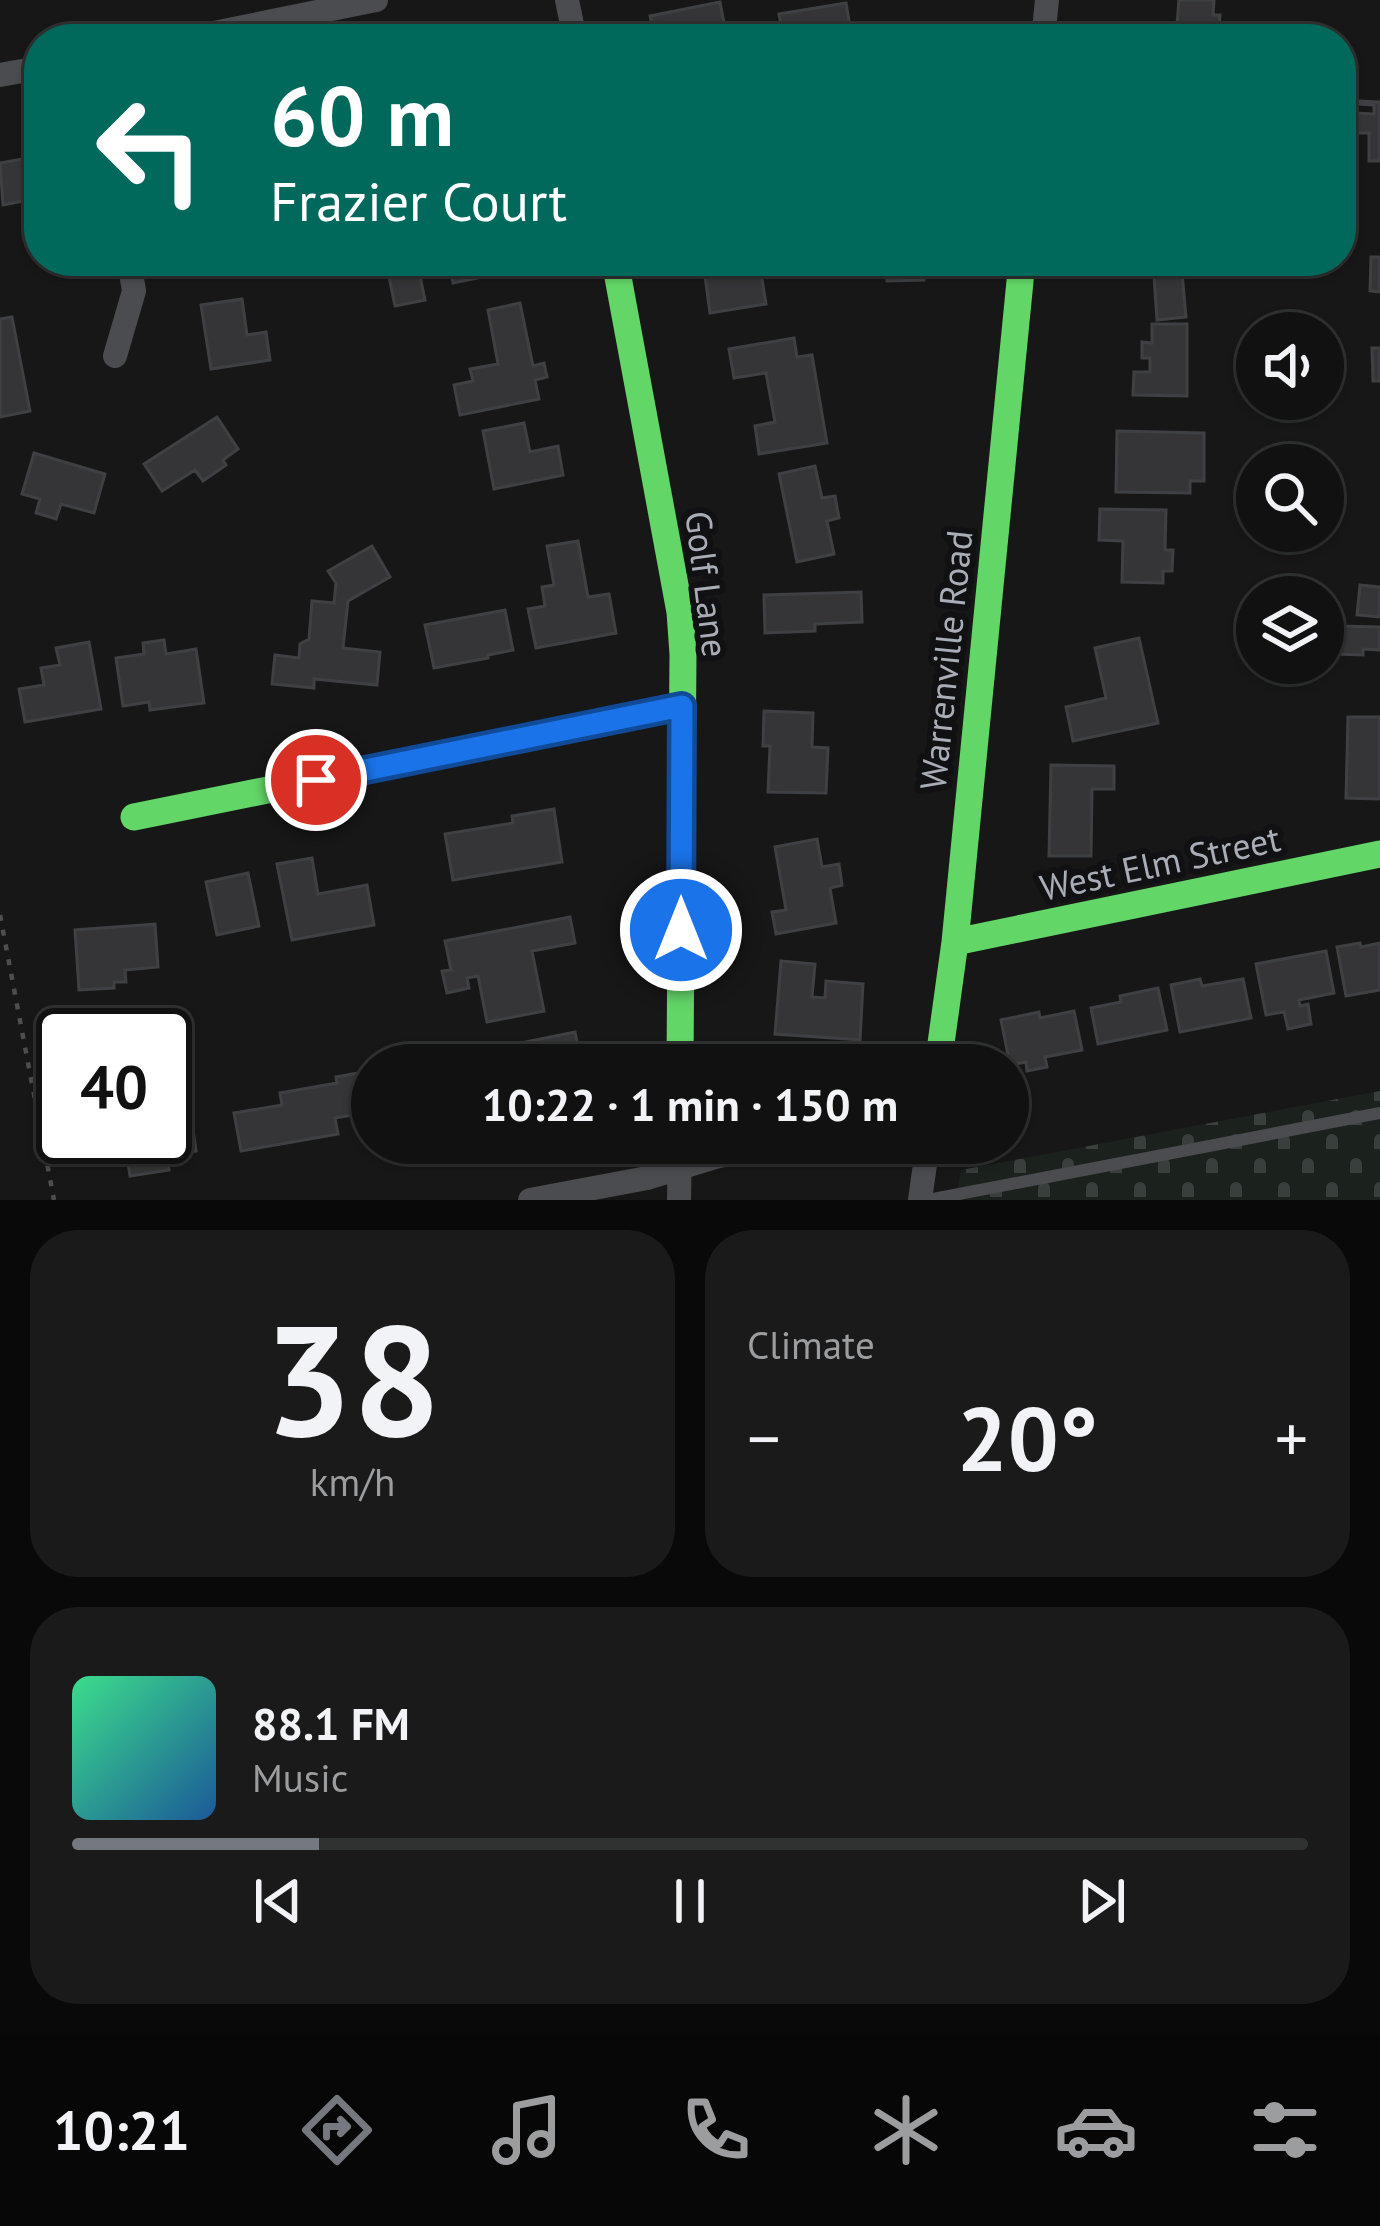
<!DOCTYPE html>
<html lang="en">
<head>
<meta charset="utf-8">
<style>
	:root { --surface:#111; --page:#1a1a1a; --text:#f1f3f6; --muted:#9c9d9f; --line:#303131; --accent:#76787f }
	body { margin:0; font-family:"PT Sans",sans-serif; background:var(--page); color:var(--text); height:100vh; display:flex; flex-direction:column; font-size:45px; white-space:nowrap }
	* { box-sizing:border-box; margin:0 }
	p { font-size:39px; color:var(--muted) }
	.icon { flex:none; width:66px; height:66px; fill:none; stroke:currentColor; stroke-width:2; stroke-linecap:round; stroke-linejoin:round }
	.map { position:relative; height:1200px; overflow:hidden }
	.drawer { display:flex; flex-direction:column; gap:30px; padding:30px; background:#090909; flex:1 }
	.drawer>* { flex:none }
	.banner { position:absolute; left:24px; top:24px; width:1332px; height:252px; border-radius:48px; box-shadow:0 3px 9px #0004,0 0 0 3px var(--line); background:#00695c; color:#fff; overflow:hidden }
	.buttons { position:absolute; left:1236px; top:312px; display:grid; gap:24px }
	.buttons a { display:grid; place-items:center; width:108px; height:108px; border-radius:50%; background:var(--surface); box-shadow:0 3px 9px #0004,0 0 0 3px var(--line); font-size:60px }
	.speed { position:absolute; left:36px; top:1008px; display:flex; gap:24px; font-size:60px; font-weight:700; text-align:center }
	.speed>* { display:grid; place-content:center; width:156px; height:156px; border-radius:50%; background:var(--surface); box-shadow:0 3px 9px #0004,0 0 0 3px var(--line); line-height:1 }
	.speed .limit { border:6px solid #111; border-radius:18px; background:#fff; color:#111 }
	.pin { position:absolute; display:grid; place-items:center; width:102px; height:102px; color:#fff; margin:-51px; border:6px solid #fff; border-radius:50%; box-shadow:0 3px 12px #0007 }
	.me { position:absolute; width:132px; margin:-66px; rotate:0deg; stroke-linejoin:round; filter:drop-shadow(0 0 9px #0008) }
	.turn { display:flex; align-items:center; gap:42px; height:252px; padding:0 48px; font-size:54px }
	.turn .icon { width:156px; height:156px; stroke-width:2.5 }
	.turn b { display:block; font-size:84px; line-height:102px }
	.big { font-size:90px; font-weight:600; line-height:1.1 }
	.drawer .tile { flex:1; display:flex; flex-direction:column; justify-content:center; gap:18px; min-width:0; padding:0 42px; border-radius:48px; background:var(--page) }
	.drawer .dial { align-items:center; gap:0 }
	.dial b { font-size:156px; line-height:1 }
	.song { display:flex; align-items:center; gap:36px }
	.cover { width:144px; height:144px; border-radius:18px; background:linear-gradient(135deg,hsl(150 70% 55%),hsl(210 70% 35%)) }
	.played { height:12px; border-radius:6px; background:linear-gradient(90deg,var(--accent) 20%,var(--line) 20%) }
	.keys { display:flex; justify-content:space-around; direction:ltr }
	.heat { display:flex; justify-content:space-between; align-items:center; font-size:66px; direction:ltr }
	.drawer .tiles { flex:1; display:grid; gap:30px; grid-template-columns:1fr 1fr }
	.tile:last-child { grid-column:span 2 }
	.trip { position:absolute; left:351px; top:1044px; width:678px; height:120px; border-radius:60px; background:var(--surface); box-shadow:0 3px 9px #0004,0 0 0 3px var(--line); font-weight:600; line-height:120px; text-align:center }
	.tabs { display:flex; height:192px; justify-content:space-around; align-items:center; background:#070707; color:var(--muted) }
	.tabs .icon { width:84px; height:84px }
	.tabs .current { color:var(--accent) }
	.tabs b { font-size:54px; color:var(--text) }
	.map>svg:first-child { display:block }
	.cemetery { fill:url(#cemetery-stones) }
	.building { fill:#353537; stroke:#3f4043; stroke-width:3 }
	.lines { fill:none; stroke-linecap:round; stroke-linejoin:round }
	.path { stroke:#4d4e51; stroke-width:4.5; stroke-dasharray:6 9; stroke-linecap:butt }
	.lane { stroke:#4b4c4f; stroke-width:12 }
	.street { stroke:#4b4c4f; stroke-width:24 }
	.fast { stroke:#63d668; stroke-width:27 }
	.route-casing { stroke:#114b97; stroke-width:30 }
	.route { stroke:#1a73e8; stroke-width:21 }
	.labels { text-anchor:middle; stroke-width:12; stroke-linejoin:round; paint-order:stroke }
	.street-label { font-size:36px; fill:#a9adb7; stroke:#111113 }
</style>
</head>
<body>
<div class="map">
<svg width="1380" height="1200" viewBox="0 0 1380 1200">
	<defs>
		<pattern id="cemetery-stones" width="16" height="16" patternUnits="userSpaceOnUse" patternTransform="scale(3)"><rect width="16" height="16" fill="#1b211d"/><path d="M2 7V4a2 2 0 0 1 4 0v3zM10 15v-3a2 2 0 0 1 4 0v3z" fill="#393f3c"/></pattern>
	</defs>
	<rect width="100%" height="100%" fill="#171717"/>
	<path class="cemetery" d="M1380 1091V1200H956L961 1170Z"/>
	<path class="building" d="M1179 0H1214L1213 15H1220L1218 38 1176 36Z
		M720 2 727 39H655L650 16Z
		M846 3 852 38 783 39 779 14Z
		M1358 101 1380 102V161H1369V133H1358V113L1374 114V105L1358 104Z
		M39 156V198L3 205 0 163Z
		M1371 257H1380V292L1370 291Z
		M449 261H499L502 273 453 283Z
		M703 261H759L766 304 710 313Z
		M863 261H931V264H924V280L887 281 886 267 864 268Z
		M1181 261 1186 317 1157 320 1153 262Z
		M419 271 425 300 395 306 389 277Z
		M242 299 247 335 266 332 270 360 211 369 201 305Z
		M520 303 533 366 544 363 547 377 535 380 539 399 460 415 454 385 473 381 470 369 498 364 488 310Z
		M12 317 30 411 0 417V319Z
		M1152 324H1187V396L1133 395 1134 372H1150V358H1142V342L1152 343Z
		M794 338 797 357 812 355 827 443 759 454 755 426 775 422 766 373 734 378 729 349Z
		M1372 348H1380V381H1373Z
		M217 417 238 449 223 460 226 465 203 481 195 470 162 491 144 464Z
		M524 423 530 452 558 446 563 475 494 489 483 431Z
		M1117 431 1204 433V481H1190V493L1116 492Z
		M34 453 105 474 94 513 61 504 56 519 36 513 40 499 22 494Z
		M815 466 822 498 835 496 839 518 827 521 834 554 797 562 779 474Z
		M1100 509 1166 510 1165 550H1173L1172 571H1163V583L1122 582 1123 541 1099 540Z
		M578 541 588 597 609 594 616 633 536 648 528 609 545 606 542 587 554 585 547 546Z
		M372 546 390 577 348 601 343 648 380 652 377 685 314 679V688L272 684 275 655 299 658 300 644 309 639 312 601 334 603 336 583 328 571Z
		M1360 585 1380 587V617L1357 615Z
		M861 592 862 622 815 624V631L765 633 764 595Z
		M505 610 513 650 488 655V658L434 668 425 625Z
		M1337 626 1380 627V650L1363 649V655L1336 654Z
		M1139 638 1158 723 1073 741 1066 707 1106 698 1095 648Z
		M164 640 166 654 196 649 204 703 150 710 149 702 123 706 116 658 144 654 143 643Z
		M89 642 101 709 25 722 19 689 44 685 41 668 60 665 56 648Z
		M764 711 813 713 812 747 828 748 826 793 768 792 770 746H763Z
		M1348 717H1380V799L1346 798Z
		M1051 765 1114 766V789H1092L1091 856H1049Z
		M554 809 562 862 453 880 445 834 513 823 512 816Z
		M817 839 822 867 839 864 842 885 830 888 836 923 776 934 772 912 786 910 775 847Z
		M312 858 318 894 367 885 374 925 292 940 277 864Z
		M248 873 259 926 217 935 206 882Z
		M570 917 575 943 532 951 544 1011 487 1022 478 976 467 978 469 988 447 993 442 971 451 970 445 941Z
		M155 924 158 967 125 970 126 982H114V988L79 990 75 930Z
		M1360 943 1361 947 1380 943V990L1346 996 1337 947Z
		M1326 951 1334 993 1299 1000 1300 1006 1308 1004 1311 1024 1288 1029 1284 1012 1266 1015 1256 964Z
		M781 961 815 964 812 997 825 998 826 981 863 984 860 1040 775 1034Z
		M1200 979 1202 986 1243 979 1251 1018 1180 1032 1171 985Z
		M1158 988 1167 1030 1098 1044 1091 1008 1121 1002 1120 996Z
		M1074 1011 1082 1050 1045 1057 1047 1067 1027 1071 1026 1062 1010 1065 1001 1020 1039 1012 1040 1018Z
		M575 1032 582 1065H505L501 1047Z
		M358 1073 365 1113 335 1118 338 1134 241 1151 234 1113 282 1105 280 1093 337 1083 336 1077Z
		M190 1108 196 1151 167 1155 169 1170 130 1176 124 1137H165V1111Z"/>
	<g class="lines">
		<path class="path" d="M0 915 54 1200"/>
		<path class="lane" d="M928 1200 1380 1113"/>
		<path class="street" d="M567 0 575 39
			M184 39 376 0
			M1043 39 1047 0
			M0 75 39 68
			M115 356 134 291 129 261
			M530 1200 647 1178 715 1157 780 1143
			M679 1200 680 1143
			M920 1200 928 1143"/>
		<path class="fast" d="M615 261 680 612 683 654 680 1065
			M134 817 682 706
			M955 942 1380 854
			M938 1065 955 942 1022 261"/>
	</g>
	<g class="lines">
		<g class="route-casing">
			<path id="route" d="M316 780 682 706 681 930"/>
		</g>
		<use href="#route" class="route"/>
	</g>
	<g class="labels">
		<g class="street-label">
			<text transform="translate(707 584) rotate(83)" y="13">Golf Lane</text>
			<text transform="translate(946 660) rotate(-84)" y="13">Warrenville Road</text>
			<text transform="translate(1160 863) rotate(-12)" y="13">West Elm Street</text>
		</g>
	</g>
</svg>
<div class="buttons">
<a><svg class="icon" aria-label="sound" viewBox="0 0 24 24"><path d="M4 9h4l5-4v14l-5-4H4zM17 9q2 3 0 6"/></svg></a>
<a><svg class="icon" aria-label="search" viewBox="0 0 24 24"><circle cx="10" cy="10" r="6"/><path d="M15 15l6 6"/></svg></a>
<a><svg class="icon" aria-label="layers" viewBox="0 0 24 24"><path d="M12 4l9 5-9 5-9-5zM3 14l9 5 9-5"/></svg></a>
</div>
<div class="speed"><div class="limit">40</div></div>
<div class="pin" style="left:316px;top:780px;background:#d93025"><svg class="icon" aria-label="arrive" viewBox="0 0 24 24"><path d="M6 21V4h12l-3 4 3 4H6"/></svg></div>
<svg class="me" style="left:681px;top:930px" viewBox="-20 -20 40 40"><circle r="17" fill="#1a73e8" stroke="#fff" stroke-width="3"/><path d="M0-11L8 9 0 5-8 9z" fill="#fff"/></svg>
<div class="trip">10:22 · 1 min · 150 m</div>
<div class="banner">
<div class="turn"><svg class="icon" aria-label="left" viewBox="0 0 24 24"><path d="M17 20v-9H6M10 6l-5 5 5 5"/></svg><div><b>60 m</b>Frazier Court</div></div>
</div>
</div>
<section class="drawer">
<div class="tiles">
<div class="tile dial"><b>38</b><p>km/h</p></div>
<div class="tile"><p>Climate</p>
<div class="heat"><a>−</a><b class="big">20°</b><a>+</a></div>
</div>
<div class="tile">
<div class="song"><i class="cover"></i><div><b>88.1 FM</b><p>Music</p></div></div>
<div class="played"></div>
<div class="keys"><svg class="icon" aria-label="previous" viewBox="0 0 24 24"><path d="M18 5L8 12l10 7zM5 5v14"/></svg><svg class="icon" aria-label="pause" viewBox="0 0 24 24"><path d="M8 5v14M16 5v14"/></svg><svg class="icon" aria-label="next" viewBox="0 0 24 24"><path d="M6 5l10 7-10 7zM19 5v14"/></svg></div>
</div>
</div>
</section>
<nav class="tabs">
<b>10:21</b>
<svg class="icon current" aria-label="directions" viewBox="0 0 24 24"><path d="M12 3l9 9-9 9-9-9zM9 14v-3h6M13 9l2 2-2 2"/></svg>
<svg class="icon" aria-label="music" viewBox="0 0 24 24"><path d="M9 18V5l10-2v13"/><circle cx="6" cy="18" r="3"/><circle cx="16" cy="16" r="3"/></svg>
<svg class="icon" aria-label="phone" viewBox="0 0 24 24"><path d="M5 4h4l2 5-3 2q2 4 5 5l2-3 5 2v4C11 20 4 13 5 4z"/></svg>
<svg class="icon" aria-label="climate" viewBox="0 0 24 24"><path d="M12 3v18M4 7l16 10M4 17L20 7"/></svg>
<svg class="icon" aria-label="car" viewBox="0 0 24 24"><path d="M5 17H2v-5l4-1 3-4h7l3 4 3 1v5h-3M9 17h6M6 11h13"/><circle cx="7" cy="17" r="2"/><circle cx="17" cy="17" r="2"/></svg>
<svg class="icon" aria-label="filters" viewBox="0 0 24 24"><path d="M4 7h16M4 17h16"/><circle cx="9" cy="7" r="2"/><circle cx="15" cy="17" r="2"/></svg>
</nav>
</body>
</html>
